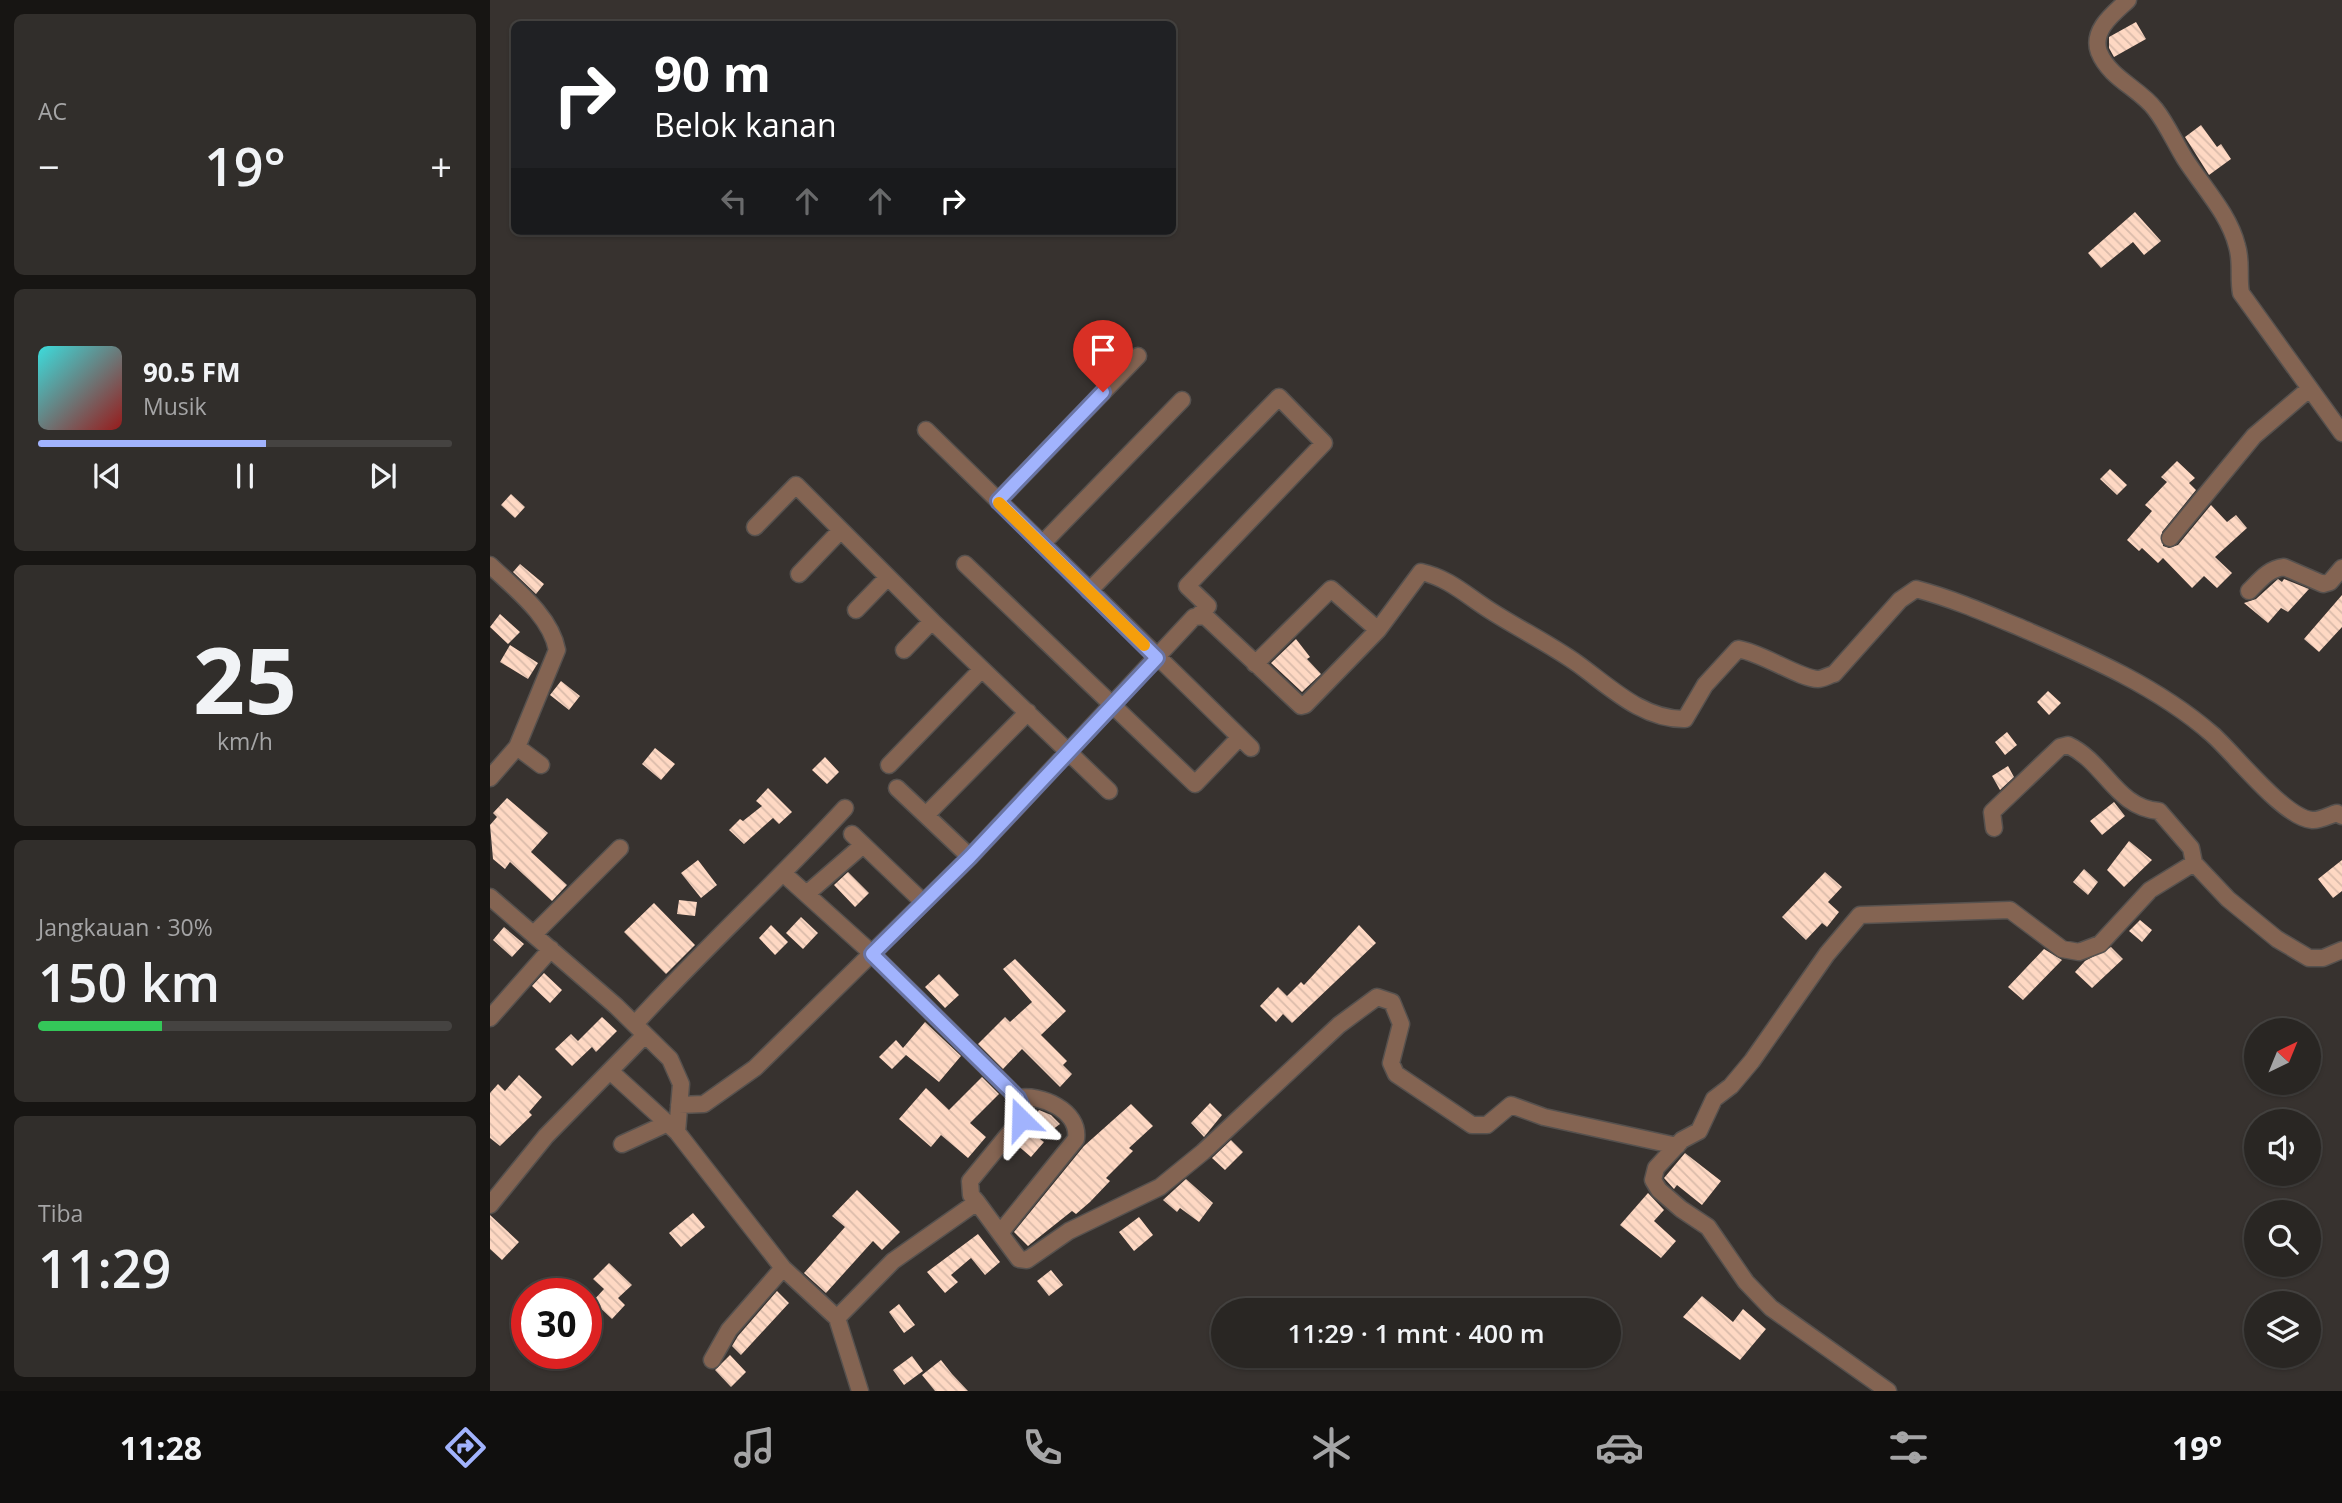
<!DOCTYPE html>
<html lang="id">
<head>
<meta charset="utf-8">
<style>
	:root { --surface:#292623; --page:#312e2b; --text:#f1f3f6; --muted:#a5a5a6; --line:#454341; --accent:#a1b3fd }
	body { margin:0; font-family:"Open Sans",sans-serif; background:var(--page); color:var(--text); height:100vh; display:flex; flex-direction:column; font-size:26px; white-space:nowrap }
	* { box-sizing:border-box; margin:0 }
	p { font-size:23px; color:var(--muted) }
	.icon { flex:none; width:38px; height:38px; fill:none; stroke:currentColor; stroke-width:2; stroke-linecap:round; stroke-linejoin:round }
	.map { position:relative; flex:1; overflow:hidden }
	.side { display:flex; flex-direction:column; gap:14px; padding:14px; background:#171513; width:490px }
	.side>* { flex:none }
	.banner { position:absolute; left:21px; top:21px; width:665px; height:214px; border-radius:10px; box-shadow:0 2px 5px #0004,0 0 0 2px var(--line); background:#202124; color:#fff; overflow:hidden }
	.needle { width:46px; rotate:43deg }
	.fabs { position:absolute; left:1754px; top:1018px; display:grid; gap:14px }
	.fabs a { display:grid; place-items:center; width:77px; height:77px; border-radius:50%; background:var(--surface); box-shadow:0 2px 5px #0004,0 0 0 2px var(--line); font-size:35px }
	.speed { position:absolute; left:21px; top:1278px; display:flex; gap:14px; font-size:35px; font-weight:700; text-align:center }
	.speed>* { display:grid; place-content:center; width:91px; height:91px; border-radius:50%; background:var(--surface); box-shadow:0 2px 5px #0004,0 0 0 2px var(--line); line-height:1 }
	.speed .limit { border:10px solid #d22; background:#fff; color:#111 }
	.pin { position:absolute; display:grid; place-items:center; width:60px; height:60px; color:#fff; margin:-72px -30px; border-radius:50% 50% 50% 0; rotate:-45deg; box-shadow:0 0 7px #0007 }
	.pin .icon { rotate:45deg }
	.me { position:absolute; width:77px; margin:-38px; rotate:338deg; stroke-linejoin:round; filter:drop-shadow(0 0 5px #0008) }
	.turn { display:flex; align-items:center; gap:24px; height:147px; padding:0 28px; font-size:32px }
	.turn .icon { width:91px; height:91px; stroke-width:2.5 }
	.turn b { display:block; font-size:49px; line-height:60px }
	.lanes { display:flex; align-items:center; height:66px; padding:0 28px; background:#0003; justify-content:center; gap:35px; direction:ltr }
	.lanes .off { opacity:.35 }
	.big { font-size:52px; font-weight:600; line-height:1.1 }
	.side .tile { flex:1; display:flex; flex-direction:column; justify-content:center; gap:10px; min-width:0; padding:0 24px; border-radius:10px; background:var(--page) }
	.side .dial { align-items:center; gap:0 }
	.dial b { font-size:91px; line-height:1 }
	.song { display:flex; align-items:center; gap:21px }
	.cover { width:84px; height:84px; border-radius:10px; background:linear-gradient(135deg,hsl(180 70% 55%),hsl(0 70% 35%)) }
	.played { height:7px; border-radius:4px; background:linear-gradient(90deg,var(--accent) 55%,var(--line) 55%) }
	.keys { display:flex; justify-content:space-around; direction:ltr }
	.heat { display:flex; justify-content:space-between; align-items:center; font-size:38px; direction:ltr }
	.charge { height:10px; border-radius:5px; background:linear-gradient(90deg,#34c759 30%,var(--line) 0) }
	.trip { position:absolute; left:721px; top:1298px; width:410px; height:70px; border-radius:35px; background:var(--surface); box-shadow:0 2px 5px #0004,0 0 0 2px var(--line); font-weight:600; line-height:70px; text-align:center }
	.dock { display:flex; height:112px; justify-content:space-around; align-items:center; background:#100f0e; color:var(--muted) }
	.dock .icon { width:49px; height:49px }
	.dock .active { color:var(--accent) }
	.dock b { font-size:32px; color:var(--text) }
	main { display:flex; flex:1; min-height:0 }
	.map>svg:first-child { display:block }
	.building { fill:url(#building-back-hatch) }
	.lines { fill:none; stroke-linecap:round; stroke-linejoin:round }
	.minor-casing { stroke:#56514e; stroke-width:19 }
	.minor { stroke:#846452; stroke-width:16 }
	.route-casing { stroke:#6974a4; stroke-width:18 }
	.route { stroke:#a1b3fd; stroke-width:12 }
	.slow { stroke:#f59e0b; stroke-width:12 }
</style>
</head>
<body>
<main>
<section class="side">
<div class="tile"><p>AC</p>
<div class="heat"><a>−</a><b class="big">19°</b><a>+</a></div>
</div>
<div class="tile">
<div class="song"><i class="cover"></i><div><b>90.5 FM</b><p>Musik</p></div></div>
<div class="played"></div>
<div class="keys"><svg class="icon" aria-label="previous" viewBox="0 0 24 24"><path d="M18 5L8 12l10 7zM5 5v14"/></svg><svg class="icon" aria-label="pause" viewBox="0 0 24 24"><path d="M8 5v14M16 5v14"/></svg><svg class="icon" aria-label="next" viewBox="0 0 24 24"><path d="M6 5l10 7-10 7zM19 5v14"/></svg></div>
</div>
<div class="tile dial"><b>25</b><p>km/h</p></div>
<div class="tile"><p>Jangkauan · 30%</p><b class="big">150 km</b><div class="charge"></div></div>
<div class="tile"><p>Tiba</p><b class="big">11:29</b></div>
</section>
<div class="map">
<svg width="1852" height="1391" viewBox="0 0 1852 1391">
	<defs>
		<pattern id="building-back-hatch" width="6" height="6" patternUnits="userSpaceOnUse" patternTransform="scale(1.75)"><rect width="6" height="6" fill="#fed8c3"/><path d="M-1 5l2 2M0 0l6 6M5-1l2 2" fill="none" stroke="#dabbaa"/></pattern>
	</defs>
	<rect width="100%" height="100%" fill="#37322f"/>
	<path class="building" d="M1646 22 1656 39 1624 57 1619 48V37Z
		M1711 125 1727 147 1731 144 1741 159 1719 175 1695 137Z
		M1645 212 1671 241 1654 255 1643 242 1611 268 1598 253Z
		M1687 461 1705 478 1699 483 1706 490 1672 532 1673 546 1679 548 1688 545 1721 505 1737 522 1746 515 1757 528 1725 557 1742 573 1727 588 1714 576 1702 588 1673 558 1668 563 1652 548 1649 551 1637 540 1662 511 1655 505 1677 482 1671 477Z
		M1620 469 1637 485 1627 495 1610 479Z
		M21 494 35 507 25 518 11 505Z
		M30 564 54 584 46 594 23 572Z
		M1788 579 1792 582 1794 579 1819 589 1798 612 1791 608 1778 623 1754 603 1766 599Z
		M1852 595V627L1829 652 1814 639Z
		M10 614 30 632 18 644 0 627Z
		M806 639 820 657 817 659 831 674 812 692 781 663Z
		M20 645 48 663 38 679 10 662Z
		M71 681 90 696 79 710 60 695Z
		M1558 691 1571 703 1559 715 1547 702Z
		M1517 732 1527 745 1515 755 1505 742Z
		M165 748 185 764 171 780 152 764Z
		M335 757 349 772 337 784 322 770Z
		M1518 766 1524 777 1510 790 1502 776Z
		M278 788 302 812 289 824 283 818 254 844 239 830 250 819 253 821 272 806 266 801Z
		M17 798 58 833 41 852 77 885 62 901 20 862 15 869 3 859 0 825 7 817 3 813Z
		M1624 802 1635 816 1612 835 1600 821Z
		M1639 841 1662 860 1634 887 1617 870Z
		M208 860 227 885 211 898 191 873Z
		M1852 860V891L1843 898 1828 879Z
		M1594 869 1608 882 1598 895 1583 882Z
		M358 872 379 893 365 907 344 885Z
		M1335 872 1352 887 1338 902 1349 912 1337 927 1332 923 1316 940 1292 917Z
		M189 900 207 902 205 916 187 914Z
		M164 903 205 945 176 974 134 932Z
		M311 917 328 933 313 949 296 933Z
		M1650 920 1662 930 1652 942 1639 931Z
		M281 925 298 942 285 955 269 938Z
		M869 925 886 943 802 1023 793 1014 786 1022 770 1006 788 987 797 996 811 982 814 985Z
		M14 927 34 944 22 957 3 940Z
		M1621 947 1633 959 1602 988 1585 972 1595 961Z
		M1554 949 1572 960 1533 1000 1518 987Z
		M525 959 576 1011 551 1035 577 1061 573 1065 582 1074 570 1087 532 1049 513 1069 488 1044 515 1017 520 1022 542 1002 513 969Z
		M54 973 72 990 60 1003 42 986Z
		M449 974 469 995 455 1008 435 987Z
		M112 1017 127 1031 106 1052 102 1047 82 1066 65 1049 81 1034 88 1041Z
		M435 1022 471 1056 449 1082 416 1055 402 1069 389 1057 406 1040 413 1048Z
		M29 1075 52 1097 39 1112 42 1115 10 1146 0 1138V1093L8 1084 15 1091Z
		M492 1077 509 1094 480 1123 496 1137 478 1158 451 1135 441 1147 409 1119 436 1088 459 1110Z
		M720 1103 732 1115 714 1137 701 1123Z
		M641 1104 663 1126 639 1148 643 1151 616 1178 620 1181 600 1202 586 1214 582 1211 538 1246 524 1232 594 1146Z
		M549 1110 561 1115 570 1124 550 1139 554 1142 541 1157 525 1143Z
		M741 1140 753 1152 735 1170 722 1158Z
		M1195 1153 1231 1181 1212 1205 1187 1185 1184 1189 1174 1178Z
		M696 1179 723 1203 709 1222 690 1208 687 1212 673 1200Z
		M367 1190 410 1232 392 1250 383 1241 336 1293 314 1273 355 1227 342 1216Z
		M1158 1193 1174 1210 1164 1221 1186 1241 1171 1258 1130 1225Z
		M203 1213 215 1227 191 1247 179 1233Z
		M0 1215 29 1242 12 1260 0 1249Z
		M649 1217 663 1235 644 1251 629 1232Z
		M488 1234 510 1262 495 1275 481 1258 461 1275 468 1282 455 1293 437 1272Z
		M119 1263 142 1285 128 1298 135 1305 122 1319 103 1301 114 1289 103 1279Z
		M561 1270 573 1285 559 1296 547 1281Z
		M287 1291 299 1303 251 1355 242 1346 248 1336Z
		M1212 1296 1243 1322 1253 1309 1276 1329 1250 1360 1193 1317Z
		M409 1304 425 1325 414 1333 399 1312Z
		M240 1355 256 1372 241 1387 225 1370Z
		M422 1356 433 1371 414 1385 403 1370Z
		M451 1360 462 1374 478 1391H445L432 1375Z"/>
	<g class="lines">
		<g class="minor-casing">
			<path id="minor" d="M1638 0C1624 13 1601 30 1609 52 1620 79 1649 88 1665 109 1677 124 1685 143 1695 159 1713 187 1739 214 1747 246 1752 262 1748 277 1751 293L1852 433
				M436 430 761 748
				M508 501 648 356
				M265 527 306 485 442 621
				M1680 538 1764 436 1819 389
				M552 544 692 400
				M475 564 705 784 750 737
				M0 565C24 588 61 616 67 650L27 747
				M309 574 351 530
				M599 591 789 397 834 443 697 586 718 606 709 615
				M1759 591C1770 580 1778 569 1794 567L1833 584 1840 582 1852 568
				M366 610 398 577
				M414 650 442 621 619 791
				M765 664 841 589 888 630
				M399 765 492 669
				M0 778 27 747 51 765
				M407 788 480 857
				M436 815 538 712
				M1504 828 1502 812 1570 747 1578 745C1615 762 1626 808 1669 811L1701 848 1704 863 1738 899 1787 939 1819 958H1833L1852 950
				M362 834 433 902
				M294 874 376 948 528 1098 533 1109 531 1119 480 1181 481 1195 487 1202
				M320 891 373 845
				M0 897 126 1006 180 1059 191 1084 187 1132 293 1268 347 1318 370 1391
				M44 934 130 848
				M0 1018 61 949
				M145 1024C213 949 287 882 355 808
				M120 1071 187 1132
				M189 1105 214 1104 265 1068 480 857 704 617 715 616 811 706 815 705 888 630 931 572C959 578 977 596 1001 611 1029 629 1060 644 1088 664 1120 687 1153 720 1195 719L1215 685 1248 649C1273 653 1310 679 1328 679 1333 679 1339 675 1344 674L1410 600 1426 589C1464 599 1500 615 1536 630 1601 658 1668 687 1722 734 1743 752 1794 818 1822 820 1829 821 1840 815 1847 813L1852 816
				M132 1144 178 1123
				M0 1205 56 1136 155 1035
				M510 1233 586 1139C590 1110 550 1094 528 1098
				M347 1318 403 1261 487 1202 529 1259 537 1260 579 1231 670 1187 713 1152 849 1025 887 997 902 1002 911 1024 901 1063 906 1074 982 1125H997L1021 1105 1054 1117 1187 1146
				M222 1360 239 1330 293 1268
				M1398 1391 1281 1308 1256 1282 1218 1227 1191 1209 1169 1190 1163 1180 1166 1168 1192 1140 1209 1131 1224 1099 1241 1086 1262 1061 1337 954 1370 915 1520 910 1572 949 1589 952 1610 944 1660 890 1704 863"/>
		</g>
		<use href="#minor" class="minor"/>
	</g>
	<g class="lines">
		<g class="route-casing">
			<path id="route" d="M531 1119 533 1109 528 1098 382 954 480 857 667 658 508 501 613 392"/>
		</g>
		<use href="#route" class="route"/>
		<path class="slow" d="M509 503 654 645"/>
	</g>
</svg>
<div class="fabs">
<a><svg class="needle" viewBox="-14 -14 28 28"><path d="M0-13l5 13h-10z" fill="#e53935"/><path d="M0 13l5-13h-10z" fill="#a5a5a6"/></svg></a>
<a><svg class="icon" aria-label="sound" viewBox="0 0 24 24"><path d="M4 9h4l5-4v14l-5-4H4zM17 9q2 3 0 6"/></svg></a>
<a><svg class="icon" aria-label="search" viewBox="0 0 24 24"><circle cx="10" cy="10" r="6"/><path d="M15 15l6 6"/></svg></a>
<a><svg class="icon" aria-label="layers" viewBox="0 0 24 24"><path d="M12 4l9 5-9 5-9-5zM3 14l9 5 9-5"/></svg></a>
</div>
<div class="speed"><div class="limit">30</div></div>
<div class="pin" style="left:613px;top:392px;background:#d93025"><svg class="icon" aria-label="arrive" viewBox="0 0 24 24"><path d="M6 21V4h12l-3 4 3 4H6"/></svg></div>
<svg class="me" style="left:531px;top:1119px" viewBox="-20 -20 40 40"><path d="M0-17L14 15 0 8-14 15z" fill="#a1b3fd" stroke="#fff" stroke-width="4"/></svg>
<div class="trip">11:29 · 1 mnt · 400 m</div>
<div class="banner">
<div class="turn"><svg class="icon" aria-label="right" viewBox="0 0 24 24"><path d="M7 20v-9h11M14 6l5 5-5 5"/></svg><div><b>90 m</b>Belok kanan</div></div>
<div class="lanes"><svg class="icon off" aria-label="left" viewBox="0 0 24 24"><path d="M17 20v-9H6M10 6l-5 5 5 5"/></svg><svg class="icon off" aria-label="ahead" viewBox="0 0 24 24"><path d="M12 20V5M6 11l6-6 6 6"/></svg><svg class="icon off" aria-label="ahead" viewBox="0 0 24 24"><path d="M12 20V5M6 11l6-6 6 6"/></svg><svg class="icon" aria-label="right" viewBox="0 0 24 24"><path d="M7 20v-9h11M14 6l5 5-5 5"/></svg></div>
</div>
</div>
</main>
<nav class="dock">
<b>11:28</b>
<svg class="icon active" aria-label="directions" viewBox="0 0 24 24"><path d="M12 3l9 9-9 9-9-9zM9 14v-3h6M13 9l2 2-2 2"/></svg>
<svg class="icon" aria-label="music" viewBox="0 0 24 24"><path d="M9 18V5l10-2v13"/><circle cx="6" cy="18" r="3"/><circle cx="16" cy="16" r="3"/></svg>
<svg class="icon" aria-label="phone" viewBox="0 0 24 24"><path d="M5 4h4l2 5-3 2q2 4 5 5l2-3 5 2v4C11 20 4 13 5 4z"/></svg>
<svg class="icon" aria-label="climate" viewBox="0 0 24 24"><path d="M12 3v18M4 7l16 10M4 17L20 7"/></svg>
<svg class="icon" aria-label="car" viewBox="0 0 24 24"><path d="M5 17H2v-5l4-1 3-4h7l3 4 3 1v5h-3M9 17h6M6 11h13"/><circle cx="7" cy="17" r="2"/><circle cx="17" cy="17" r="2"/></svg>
<svg class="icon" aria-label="filters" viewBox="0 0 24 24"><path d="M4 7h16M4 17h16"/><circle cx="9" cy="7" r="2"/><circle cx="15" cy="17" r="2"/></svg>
<b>19°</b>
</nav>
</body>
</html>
